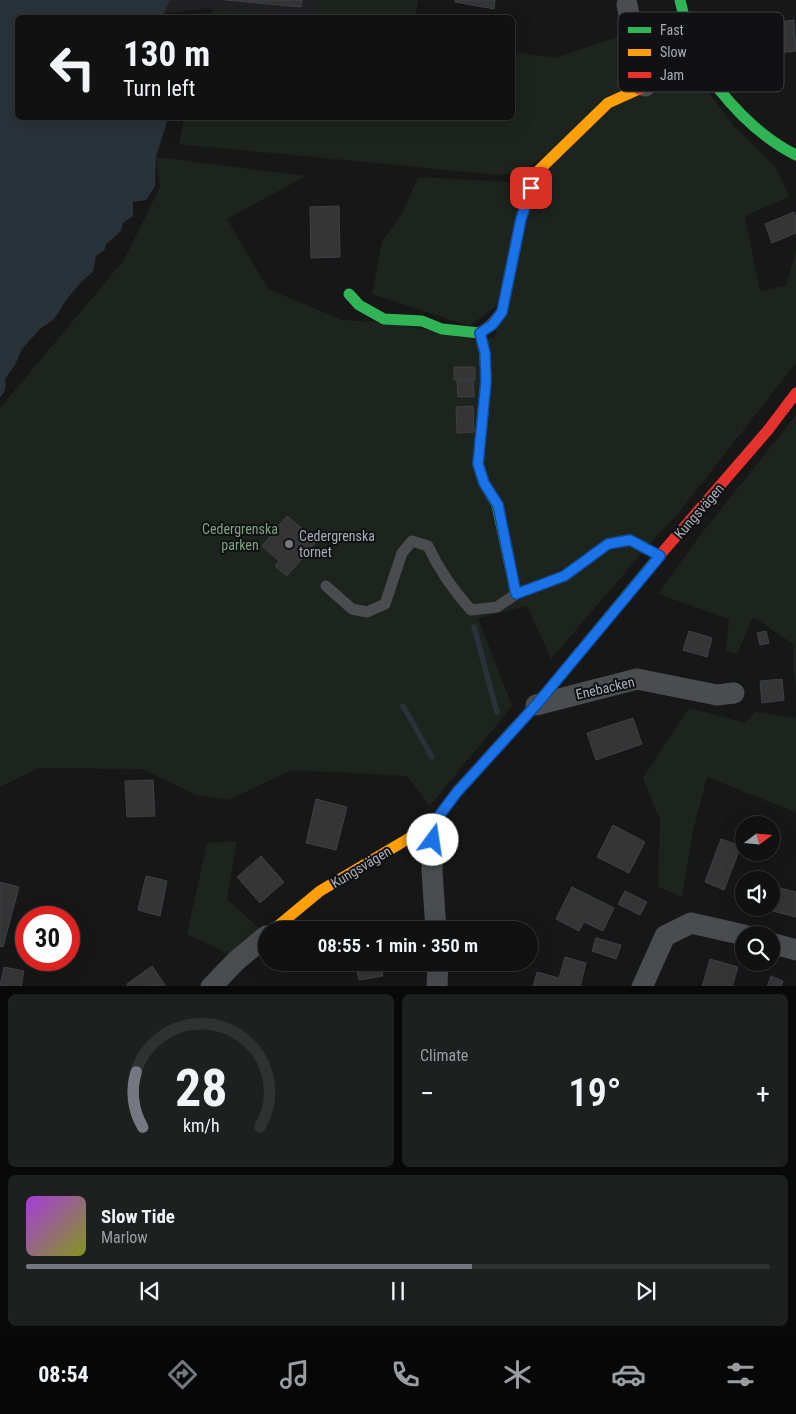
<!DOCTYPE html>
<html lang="en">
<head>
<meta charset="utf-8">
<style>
	:root { --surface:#111; --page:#1e1f1f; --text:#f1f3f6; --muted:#9c9d9f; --line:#303131; --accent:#757880 }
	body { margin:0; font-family:"Roboto Condensed",sans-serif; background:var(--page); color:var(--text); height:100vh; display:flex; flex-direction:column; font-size:19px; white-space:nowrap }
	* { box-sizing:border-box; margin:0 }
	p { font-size:16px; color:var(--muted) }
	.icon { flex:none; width:28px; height:28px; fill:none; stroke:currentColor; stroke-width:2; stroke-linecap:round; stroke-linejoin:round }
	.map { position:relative; height:986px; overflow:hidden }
	.side { display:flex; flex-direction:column; gap:8px; padding:8px; background:#090909; flex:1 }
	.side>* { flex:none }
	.banner { position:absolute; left:15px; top:15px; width:500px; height:105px; border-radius:8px; box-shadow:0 5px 20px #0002,0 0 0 1px var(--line); background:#111; color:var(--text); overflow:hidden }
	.needle { width:32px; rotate:74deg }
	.fabs { position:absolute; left:735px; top:816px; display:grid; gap:10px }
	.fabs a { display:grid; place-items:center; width:45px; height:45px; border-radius:50%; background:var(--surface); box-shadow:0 5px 20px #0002,0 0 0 1px var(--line); font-size:25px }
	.speed { position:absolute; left:15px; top:906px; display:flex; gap:10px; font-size:25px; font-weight:700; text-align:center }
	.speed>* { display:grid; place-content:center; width:65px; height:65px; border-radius:50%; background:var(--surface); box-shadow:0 5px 20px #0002,0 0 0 1px var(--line); line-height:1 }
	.speed .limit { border:8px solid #d22; background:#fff; color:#111 }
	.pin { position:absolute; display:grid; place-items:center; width:42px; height:42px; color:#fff; margin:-21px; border-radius:10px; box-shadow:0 2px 8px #0006 }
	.me { position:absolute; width:55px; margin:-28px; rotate:14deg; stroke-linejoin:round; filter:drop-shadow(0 0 4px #0008) }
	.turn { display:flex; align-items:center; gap:18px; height:105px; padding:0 25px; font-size:22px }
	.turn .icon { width:65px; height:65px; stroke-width:2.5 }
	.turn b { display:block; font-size:35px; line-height:42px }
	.big { font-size:38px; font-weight:600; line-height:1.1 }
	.side .widget { flex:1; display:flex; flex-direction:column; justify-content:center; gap:8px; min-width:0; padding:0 18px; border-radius:8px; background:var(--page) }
	.side .dial { align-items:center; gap:0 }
	.dial svg { height:130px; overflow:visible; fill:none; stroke:var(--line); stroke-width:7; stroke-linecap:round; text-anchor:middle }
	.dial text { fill:var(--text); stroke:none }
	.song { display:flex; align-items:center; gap:15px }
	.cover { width:60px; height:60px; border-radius:8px; background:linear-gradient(135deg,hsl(280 70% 55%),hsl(70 70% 35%)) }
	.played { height:5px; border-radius:2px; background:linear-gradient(90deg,var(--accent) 60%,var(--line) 60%) }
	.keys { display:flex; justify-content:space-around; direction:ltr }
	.heat { display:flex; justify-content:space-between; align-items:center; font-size:28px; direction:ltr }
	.side .tiles { flex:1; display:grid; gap:8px; grid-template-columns:1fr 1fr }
	.widget:last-child { grid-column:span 2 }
	.trip { position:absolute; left:258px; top:921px; width:280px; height:50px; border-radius:25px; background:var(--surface); box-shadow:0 5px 20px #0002,0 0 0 1px var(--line); font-weight:600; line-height:50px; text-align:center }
	.tabs { display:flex; height:80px; justify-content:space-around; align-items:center; background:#070707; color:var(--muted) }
	.tabs .icon { width:35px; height:35px }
	.tabs .active { color:var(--accent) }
	.tabs b { font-size:22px; color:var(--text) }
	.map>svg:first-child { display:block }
	.built { fill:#212123 }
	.green { fill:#1d241e }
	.water { fill:#2a3239 }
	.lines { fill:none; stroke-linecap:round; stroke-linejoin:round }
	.stream { stroke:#2a3239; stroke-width:5.5 }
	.building { fill:#353536; stroke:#3f4043 }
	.lane { stroke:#4b4c50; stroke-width:11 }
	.street { stroke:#4b4c50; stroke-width:21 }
	.fast { stroke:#30b455; stroke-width:11 }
	.slow { stroke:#ff9f0a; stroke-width:11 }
	.jam { stroke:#e5322d; stroke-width:11 }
	.route-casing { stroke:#114b97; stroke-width:12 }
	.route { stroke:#1a73e8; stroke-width:9 }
	.poi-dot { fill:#757880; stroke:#111113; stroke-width:2 }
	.labels { text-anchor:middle; stroke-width:4; stroke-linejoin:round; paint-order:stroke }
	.street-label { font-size:14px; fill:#a8adb8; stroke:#111113 }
	.park-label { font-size:14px; fill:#7fa381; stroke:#111113 }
	.poi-label { font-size:14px; fill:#a8adb8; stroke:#111113; text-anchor:start }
	.key { fill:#111113; stroke:#3e4045; stroke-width:1 }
	.key-label { font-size:14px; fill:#a8adb8 }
</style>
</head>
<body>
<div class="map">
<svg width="796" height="987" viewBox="0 0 796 987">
	<rect width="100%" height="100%" fill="#171717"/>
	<path class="built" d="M170 0H315L313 17H293L213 8 164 13Z"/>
	<path class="green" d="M315 0H418L415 17H313Z
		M213 8 293 17H210Z
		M665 17 691 69 734 126 777 169 789 197 745 216 760 291 786 286 796 250V363L677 515 654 539 551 659 527 606 478 618 512 706 430 806 407 776 292 770 228 800 196 795 143 769 39 768 0 787V408L124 260 160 187 156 157 306 176 227 219 268 289 343 320 373 322 494 339 546 155 521 172 498 175 179 144 184 118H512L513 52 555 58 655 24Z
		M418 177 525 183 498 305 469 326 372 294 382 242 404 210Z
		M796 415V687L793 670V644L753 617 737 654 726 651 729 619 658 594 698 538Z
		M689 708 745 723 755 712 796 718V812L707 777 693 831 682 897 658 887 660 820 643 778Z
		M237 841 227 899 260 929 234 957 187 934 207 843Z"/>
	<path class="water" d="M0 0H170L164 13V17L18 18V118H168L156 157 155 186 146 200 133 202V216L123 223 121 231 106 244 105 249 96 256 93 272 82 281 67 299 54 319 40 329 22 349 15 365 5 379C6 387 6 392 0 397Z"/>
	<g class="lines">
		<path class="stream" d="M474 627 497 712
			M403 706 432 757"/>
	</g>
	<path class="building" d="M225 0H302L301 7Z
		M455 0H495L494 9 455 2Z
		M794 20 796 51 777 53 773 23Z
		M339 206 340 257 311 258 310 207Z
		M794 212 796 217V233L772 243 765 224Z
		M454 367H475V380H454Z
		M457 381H473L474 397H458Z
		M473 406 474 432 457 433 456 407Z
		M287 516 317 541 287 576 275 566 279 561 262 546Z
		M689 631 712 638 707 657 683 650Z
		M766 631 769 643 760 645 757 633Z
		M782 679 784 700 762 703 760 681Z
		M633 718 642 744 596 760 587 733Z
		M153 780 155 816 127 817 125 781Z
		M316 799 347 807 336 850 306 843Z
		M613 825 645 842 629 873 597 857Z
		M721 839 741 846 724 890 705 882Z
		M261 856 284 882 260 903 237 877Z
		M146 876 167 881 160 916 138 910Z
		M0 882 19 887 3 947 0 946Z
		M772 886 796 892V917L765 909 766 908H771Z
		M572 887 614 908 603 931 584 922 579 931 556 919Z
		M625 891 647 902 640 915 618 904Z
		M596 938 621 945 616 959 592 951Z
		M565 957 586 963 580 987H533L537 972 559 978Z
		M710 959 738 967 732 987H702Z
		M355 962H389L380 964 383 976 359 980Z
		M152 966 165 985 128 987 127 984Z
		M4 967 24 971 21 987 0 986Z
		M771 976 783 981 781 987H767Z"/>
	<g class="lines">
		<path class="lane" d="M326 586 352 609 367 612 385 604 402 553 412 541 428 546C439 570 453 590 471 610L497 607 516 594 565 576 608 544 630 540 659 556"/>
		<path class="street" d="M627 5 645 86
			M536 705 637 679 717 695 734 693
			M433 824 432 871 436 930
			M771 943 796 950
			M211 987 236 961 266 936
			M437 987 438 962
			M642 987 665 936 691 923 744 935"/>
		<path class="fast" d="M680 0C685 21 690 43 701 62 721 98 759 137 796 155
			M349 294 359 305 384 319 422 321 442 329 480 333 485 353 486 381 478 464 484 483 497 505 516 594
			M513 730 536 705 660 555"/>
		<path class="slow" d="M480 333 491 325 502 312 521 219 537 172 608 103 639 89
			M273 930 320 891 433 824 457 792 513 730"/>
		<path class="jam" d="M639 89 701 61
			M660 555 768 430 796 393"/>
	</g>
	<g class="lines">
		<g class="route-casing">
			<path id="route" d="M433 840V824L457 792 536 705 660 556 630 540 608 544 564 576 516 594 498 505 484 483 478 464 486 381 485 353 480 333 492 325 502 312 521 219 531 188"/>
		</g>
		<use href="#route" class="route"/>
	</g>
	<circle class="poi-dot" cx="289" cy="544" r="5"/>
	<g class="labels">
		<g class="street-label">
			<text transform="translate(699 511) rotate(-49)" y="5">Kungsvägen</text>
			<text transform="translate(605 688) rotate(-13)" y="5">Enebacken</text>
			<text transform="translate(361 867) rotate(-31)" y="5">Kungsvägen</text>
		</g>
		<g class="park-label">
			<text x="240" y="534">Cedergrenska<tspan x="240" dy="16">parken</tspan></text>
		</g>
		<g class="poi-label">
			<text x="299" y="541">Cedergrenska<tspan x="299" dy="16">tornet</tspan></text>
		</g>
	</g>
	<rect x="618" y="12" width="166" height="80" rx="8" class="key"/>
	<rect x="628" y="27" width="23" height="6" fill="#30b455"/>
	<rect x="628" y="49" width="23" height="7" fill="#ff9f0a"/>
	<rect x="628" y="72" width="23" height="6" fill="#e5322d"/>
	<g class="key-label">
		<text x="660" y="35">Fast</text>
		<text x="660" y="57">Slow</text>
		<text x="660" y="80">Jam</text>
	</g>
</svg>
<div class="fabs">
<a><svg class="needle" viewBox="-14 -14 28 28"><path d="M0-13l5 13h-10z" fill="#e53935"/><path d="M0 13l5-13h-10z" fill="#9c9d9f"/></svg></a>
<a><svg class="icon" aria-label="sound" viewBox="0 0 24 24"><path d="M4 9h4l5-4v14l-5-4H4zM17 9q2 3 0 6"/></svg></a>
<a><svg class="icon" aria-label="search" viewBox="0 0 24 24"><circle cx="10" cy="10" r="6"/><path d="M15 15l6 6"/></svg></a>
</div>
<div class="speed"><div class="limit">30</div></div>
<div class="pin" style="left:531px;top:188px;background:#d93025"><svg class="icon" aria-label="arrive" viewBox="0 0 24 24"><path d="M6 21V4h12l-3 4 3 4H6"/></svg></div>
<svg class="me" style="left:433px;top:840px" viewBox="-20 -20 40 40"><circle r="19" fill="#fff"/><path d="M0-13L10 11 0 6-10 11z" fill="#1a73e8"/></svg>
<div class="trip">08:55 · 1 min · 350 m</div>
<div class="banner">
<div class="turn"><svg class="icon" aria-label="left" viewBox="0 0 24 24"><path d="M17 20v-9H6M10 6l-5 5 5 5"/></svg><div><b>130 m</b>Turn left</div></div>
</div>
</div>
<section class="side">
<div class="tiles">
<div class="widget dial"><svg viewBox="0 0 100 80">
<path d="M14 69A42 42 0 1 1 86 69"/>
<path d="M14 69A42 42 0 0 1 10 35" stroke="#757880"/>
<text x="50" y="56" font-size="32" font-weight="700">28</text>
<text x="50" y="72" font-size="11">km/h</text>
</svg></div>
<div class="widget"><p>Climate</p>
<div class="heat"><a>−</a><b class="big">19°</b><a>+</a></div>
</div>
<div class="widget">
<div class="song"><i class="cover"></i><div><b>Slow Tide</b><p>Marlow</p></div></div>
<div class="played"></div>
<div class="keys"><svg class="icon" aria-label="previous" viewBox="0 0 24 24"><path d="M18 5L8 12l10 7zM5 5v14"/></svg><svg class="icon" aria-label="pause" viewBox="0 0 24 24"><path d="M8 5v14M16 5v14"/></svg><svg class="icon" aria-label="next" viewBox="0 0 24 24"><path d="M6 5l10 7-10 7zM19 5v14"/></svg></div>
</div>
</div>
</section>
<nav class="tabs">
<b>08:54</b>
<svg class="icon active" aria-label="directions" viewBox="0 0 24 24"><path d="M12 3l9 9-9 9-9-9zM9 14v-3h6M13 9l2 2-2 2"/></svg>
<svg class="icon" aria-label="music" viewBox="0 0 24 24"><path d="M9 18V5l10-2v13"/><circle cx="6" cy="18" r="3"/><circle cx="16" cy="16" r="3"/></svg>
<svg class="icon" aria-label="phone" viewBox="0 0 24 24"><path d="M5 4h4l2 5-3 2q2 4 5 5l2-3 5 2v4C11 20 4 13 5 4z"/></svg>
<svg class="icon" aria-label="climate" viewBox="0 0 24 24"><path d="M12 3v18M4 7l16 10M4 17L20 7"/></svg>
<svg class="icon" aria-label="car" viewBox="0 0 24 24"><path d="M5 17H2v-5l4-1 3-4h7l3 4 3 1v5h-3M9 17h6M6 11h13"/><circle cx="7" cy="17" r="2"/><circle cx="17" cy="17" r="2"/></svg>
<svg class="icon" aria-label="filters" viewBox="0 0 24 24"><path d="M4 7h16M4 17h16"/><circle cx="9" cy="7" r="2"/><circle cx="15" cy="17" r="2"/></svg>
</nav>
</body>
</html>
